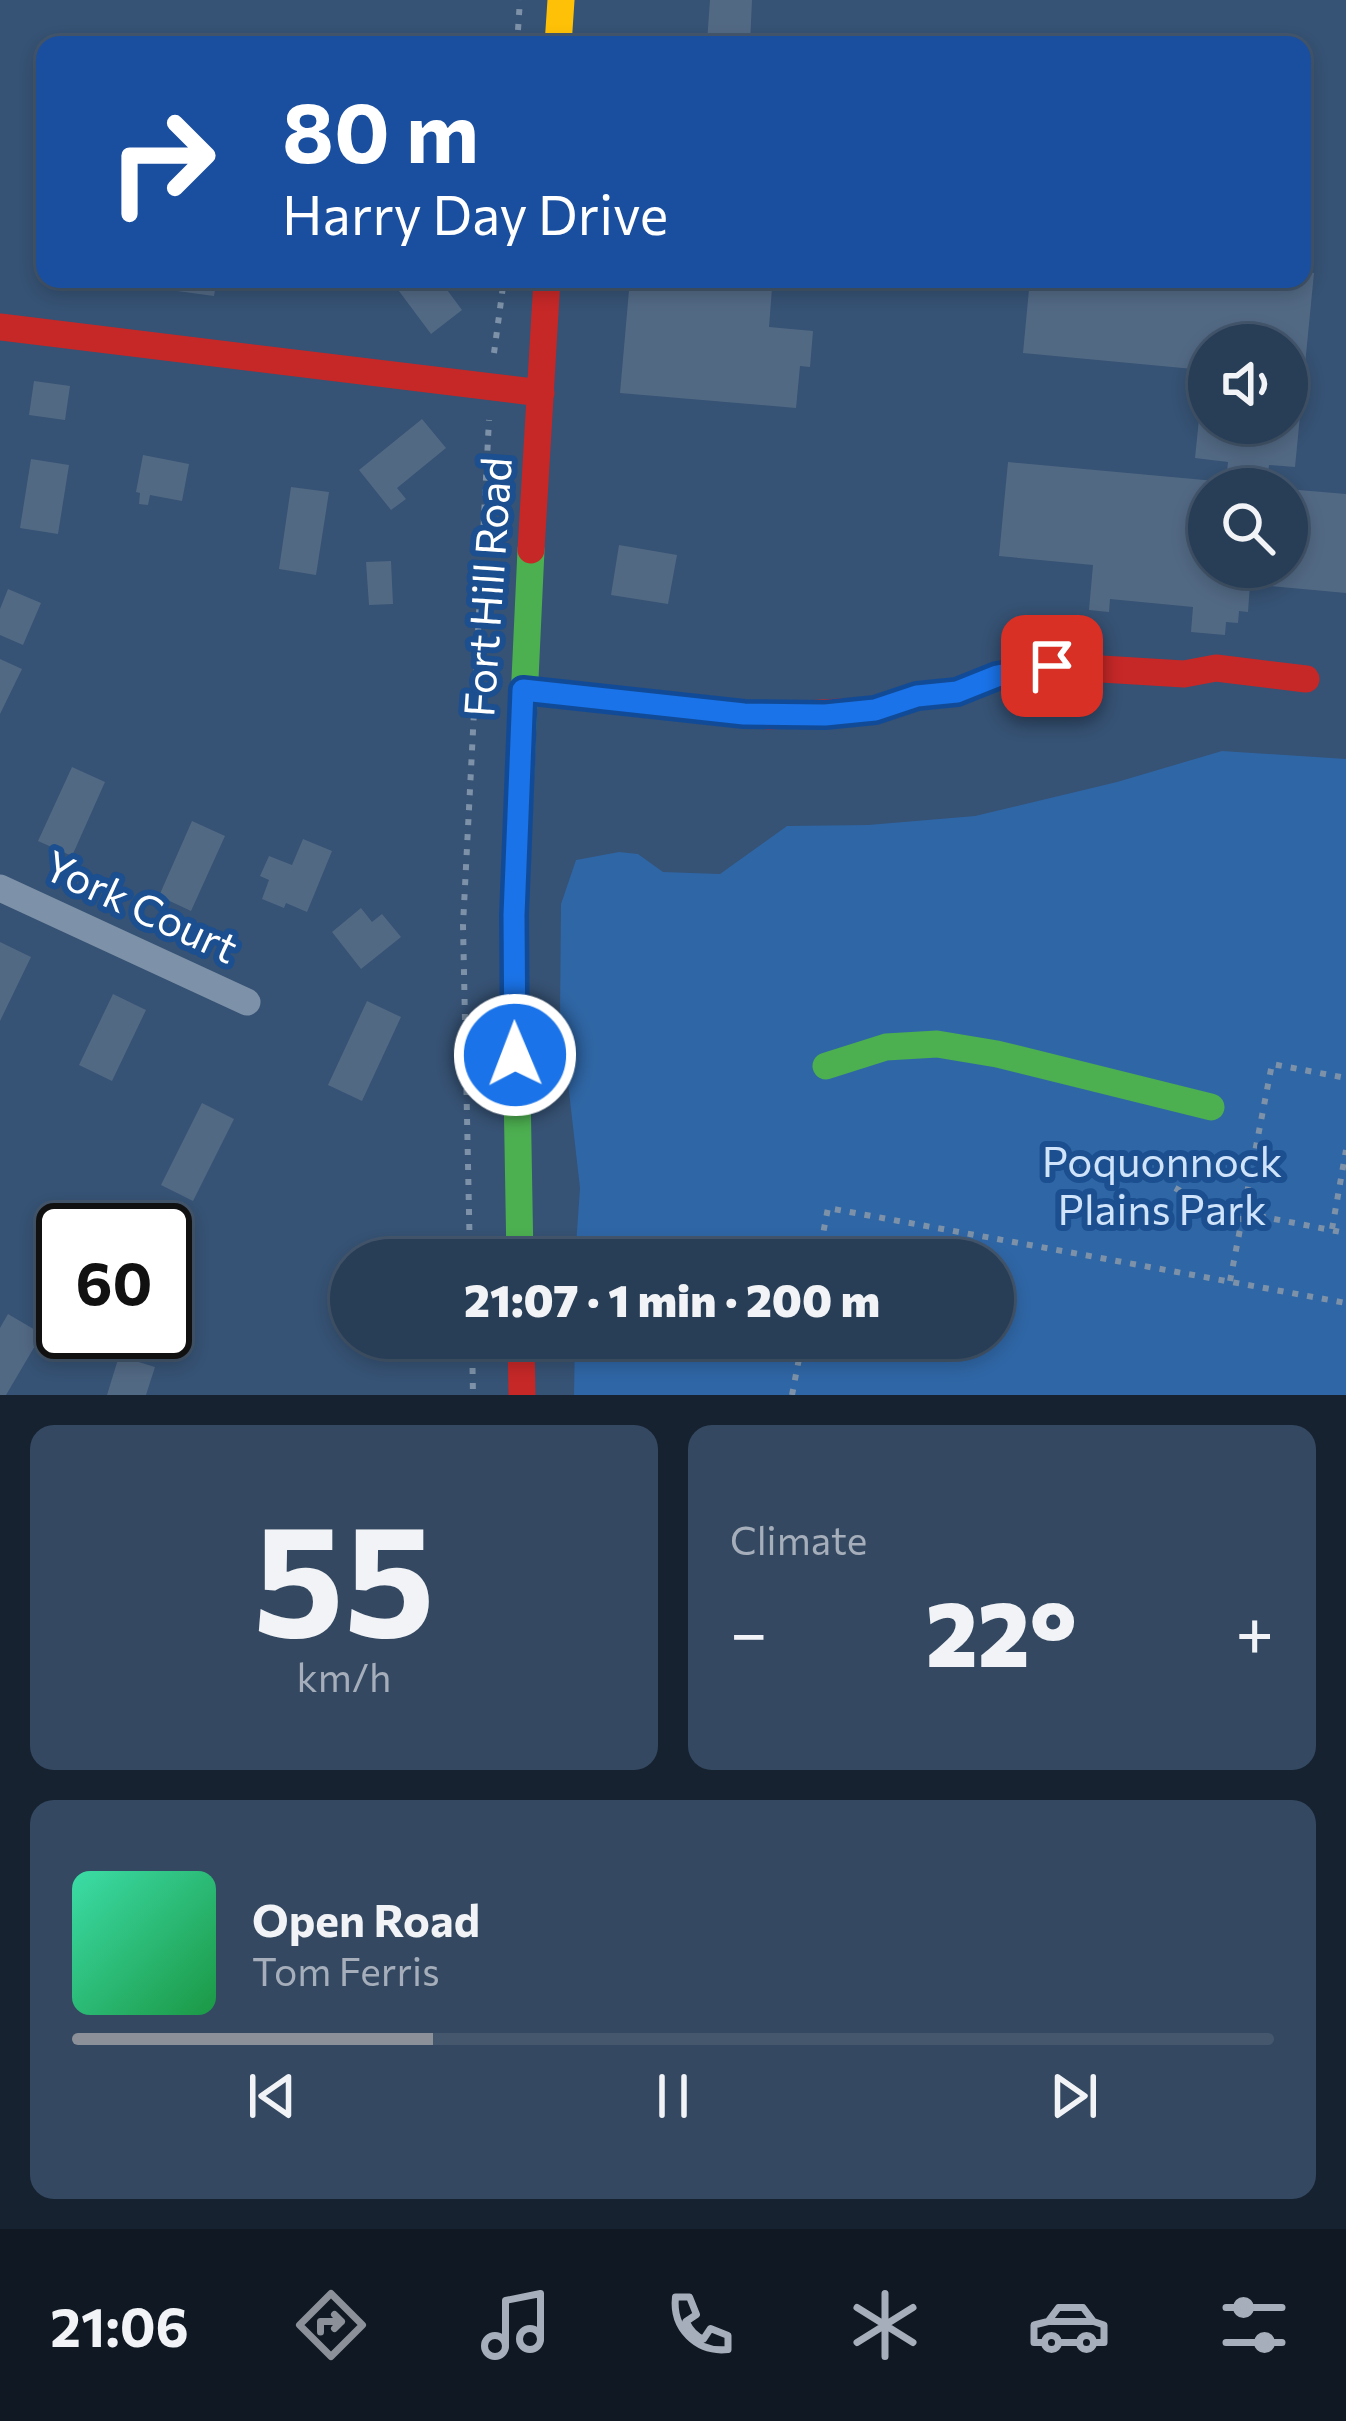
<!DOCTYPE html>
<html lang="en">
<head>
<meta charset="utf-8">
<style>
	:root { --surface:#283e57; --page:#344961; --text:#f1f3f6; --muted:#a5aeba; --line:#44576d; --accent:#8c9099 }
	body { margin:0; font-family:Commissioner,sans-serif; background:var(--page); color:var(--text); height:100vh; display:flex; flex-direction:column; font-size:45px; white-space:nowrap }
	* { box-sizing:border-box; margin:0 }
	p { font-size:39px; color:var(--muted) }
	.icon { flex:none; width:66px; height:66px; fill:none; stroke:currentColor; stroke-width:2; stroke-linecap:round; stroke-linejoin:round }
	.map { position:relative; height:1395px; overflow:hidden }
	.sheet { display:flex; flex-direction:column; gap:30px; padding:30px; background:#162230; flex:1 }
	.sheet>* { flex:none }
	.banner { position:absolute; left:36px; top:36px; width:1275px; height:252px; border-radius:24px; box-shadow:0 6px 18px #0003,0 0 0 3px var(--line); background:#1a4fa0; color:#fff; overflow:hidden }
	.tools { position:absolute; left:1188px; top:324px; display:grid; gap:24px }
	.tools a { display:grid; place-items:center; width:120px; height:120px; border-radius:50%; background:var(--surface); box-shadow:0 6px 18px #0003,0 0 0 3px var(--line); font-size:60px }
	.speed { position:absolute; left:36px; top:1203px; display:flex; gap:24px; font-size:60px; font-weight:700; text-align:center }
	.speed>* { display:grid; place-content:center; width:156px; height:156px; border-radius:50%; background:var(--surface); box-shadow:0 6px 18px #0003,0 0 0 3px var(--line); line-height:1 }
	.speed .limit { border:6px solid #111; border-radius:18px; background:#fff; color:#111 }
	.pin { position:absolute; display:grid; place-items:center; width:102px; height:102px; color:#fff; margin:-51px; border-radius:24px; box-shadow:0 6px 18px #0006 }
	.me { position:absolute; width:132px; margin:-66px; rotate:359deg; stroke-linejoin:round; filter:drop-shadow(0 0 9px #0008) }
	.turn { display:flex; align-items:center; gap:42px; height:252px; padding:0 48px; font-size:54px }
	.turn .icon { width:156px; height:156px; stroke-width:2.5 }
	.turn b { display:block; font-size:84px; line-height:102px }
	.big { font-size:90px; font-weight:800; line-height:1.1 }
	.sheet .tile { flex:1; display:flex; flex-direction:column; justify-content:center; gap:18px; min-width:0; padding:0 42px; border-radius:24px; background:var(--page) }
	.sheet .dial { align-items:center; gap:0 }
	.dial b { font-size:156px; line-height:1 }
	.song { display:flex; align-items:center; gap:36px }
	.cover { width:144px; height:144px; border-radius:18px; background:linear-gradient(135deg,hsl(160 70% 55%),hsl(140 70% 35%)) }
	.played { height:12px; border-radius:6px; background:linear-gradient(90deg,var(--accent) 30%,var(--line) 30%) }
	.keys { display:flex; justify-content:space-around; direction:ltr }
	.heat { display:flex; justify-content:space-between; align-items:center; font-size:66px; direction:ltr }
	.sheet .tiles { flex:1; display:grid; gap:30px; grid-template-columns:1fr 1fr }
	.tile:last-child { grid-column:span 2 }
	.trip { position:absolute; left:330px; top:1239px; width:684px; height:120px; border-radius:60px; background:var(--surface); box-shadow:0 6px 18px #0003,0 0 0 3px var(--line); font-weight:800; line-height:120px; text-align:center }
	.tab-bar { display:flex; height:192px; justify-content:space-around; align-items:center; background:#101923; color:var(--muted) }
	.tab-bar .icon { width:84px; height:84px }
	.tab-bar .on { color:var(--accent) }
	.tab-bar b { font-size:54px; color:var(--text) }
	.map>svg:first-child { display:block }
	.green { fill:#2f66a5 }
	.building { fill:#526984; fill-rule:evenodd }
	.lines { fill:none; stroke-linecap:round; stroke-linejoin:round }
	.path { stroke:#7d92a8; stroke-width:6; stroke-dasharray:6 9; stroke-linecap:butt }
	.street { stroke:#7d92a8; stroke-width:27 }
	.fast { stroke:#4caf50; stroke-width:27 }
	.slow { stroke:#ffc107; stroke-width:27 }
	.jam { stroke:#c62828; stroke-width:27 }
	.route-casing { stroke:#114b97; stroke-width:30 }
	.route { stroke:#1a73e8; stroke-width:21 }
	.labels { text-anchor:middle; stroke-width:12; stroke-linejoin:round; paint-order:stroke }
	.street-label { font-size:42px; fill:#fff; stroke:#1b4f8f }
	.park-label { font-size:42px; fill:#cfe3fa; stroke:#1b4f8f }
</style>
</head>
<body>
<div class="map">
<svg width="1346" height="1395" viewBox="0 0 1346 1395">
	<rect width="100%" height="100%" fill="#365274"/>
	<path class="green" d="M1222 751 1346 759V1395H574L575 1338H993V1260H575L580 1188 560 1013 561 904 576 860 619 852 638 854 663 872 720 874 787 826 868 825 975 816 1117 782Z"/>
	<path class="building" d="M710 0H752L750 45 707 42Z
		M1302 272 1314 273 1295 467 1269 465 1266 489H1209V567H1287V489L1346 494V593L1250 584 1248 612 1239 611 1238 623 1226 622 1225 635 1191 632 1193 607 1110 599 1109 612 1089 610 1093 565 999 556 1008 462 1226 482 1228 462 1195 458 1204 370 1023 353 1030 279H1302ZM1209 345H1287V423H1209Z
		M178 279H217L214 296 177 291Z
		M390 279H439L462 310 431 334Z
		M630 279H749L748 286 772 288 769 327 813 331 810 367 800 366 796 408 620 393Z
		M34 381 70 386 65 420 29 415Z
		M422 419 446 448 397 488 406 499 391 510 359 470Z
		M143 455 189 464 182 501 150 495 148 505 139 504 140 493 136 492Z
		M31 459 69 465 58 534 20 528Z
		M291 487 329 492 316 575 279 569Z
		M619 545 677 555 668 604 611 595Z
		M391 561 393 604 369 605 366 562Z
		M8 589 41 603 23 645 0 635V609Z
		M0 659 22 669 0 714Z
		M72 767 105 782 72 856 38 841Z
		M192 821 225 836 191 911 159 896Z
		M303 839 332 851 307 912 286 903 284 908 262 899 269 880 260 876 269 856 292 865Z
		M361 908 372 922 382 914 401 937 361 969 332 932Z
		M0 942 31 957 0 1021Z
		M113 994 146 1010 112 1081 79 1065Z
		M367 1001 401 1017 362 1101 328 1085Z
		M202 1103 234 1119 193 1201 161 1185Z
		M8 1314 42 1334 6 1395H0V1328Z
		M119 1356 155 1367 146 1395H107Z"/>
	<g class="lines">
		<path class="path" d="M517 45 520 0
			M494 353 504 279
			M1175 1188 1208 1206 1346 1233
			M1332 1229 1346 1150
			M470 1260 463 925 489 420
			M818 1260 828 1208 1346 1303
			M1230 1281 1272 1064 1346 1078
			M472 1338 473 1395
			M792 1395 803 1338"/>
		<path class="street" d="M0 888 247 1002"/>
		<path class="fast" d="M826 1066 886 1047 937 1044 997 1054 1211 1107
			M520 1260 514 915 531 550"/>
		<path class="slow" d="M558 45 561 0"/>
		<path class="jam" d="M0 327 541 393
			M531 550 547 279
			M523 690 769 716 875 710 917 696 957 692 997 676 1052 666 1184 674 1216 668 1306 679
			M521 1338 522 1395"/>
	</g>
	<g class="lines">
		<g class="route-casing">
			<path id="route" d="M515 1055 514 915 523 690 744 714 825 715 875 710 917 696 957 692 997 676 1052 666"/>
		</g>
		<use href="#route" class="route"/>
	</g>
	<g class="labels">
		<g class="street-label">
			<text transform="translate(488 587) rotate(-86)" y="15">Fort Hill Road</text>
			<text transform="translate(141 907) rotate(25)" y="15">York Court</text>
		</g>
		<g class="park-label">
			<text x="1162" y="1177">Poquonnock<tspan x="1162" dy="48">Plains Park</tspan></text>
		</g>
	</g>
</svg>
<div class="tools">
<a><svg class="icon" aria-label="sound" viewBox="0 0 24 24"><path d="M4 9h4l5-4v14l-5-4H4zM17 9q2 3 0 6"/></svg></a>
<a><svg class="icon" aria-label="search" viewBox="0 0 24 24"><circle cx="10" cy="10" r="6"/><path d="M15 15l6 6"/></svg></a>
</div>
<div class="speed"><div class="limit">60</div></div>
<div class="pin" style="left:1052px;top:666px;background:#d93025"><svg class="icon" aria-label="arrive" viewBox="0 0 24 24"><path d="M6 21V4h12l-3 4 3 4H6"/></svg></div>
<svg class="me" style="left:515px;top:1055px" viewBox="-20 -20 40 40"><circle r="17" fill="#1a73e8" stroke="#fff" stroke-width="3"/><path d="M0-11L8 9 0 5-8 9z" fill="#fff"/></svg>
<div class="trip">21:07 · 1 min · 200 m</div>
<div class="banner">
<div class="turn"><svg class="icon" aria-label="right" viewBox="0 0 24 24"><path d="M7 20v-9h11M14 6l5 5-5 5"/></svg><div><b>80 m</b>Harry Day Drive</div></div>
</div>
</div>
<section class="sheet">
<div class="tiles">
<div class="tile dial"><b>55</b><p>km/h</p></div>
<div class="tile"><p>Climate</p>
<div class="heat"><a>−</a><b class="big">22°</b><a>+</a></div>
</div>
<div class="tile">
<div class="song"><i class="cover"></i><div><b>Open Road</b><p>Tom Ferris</p></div></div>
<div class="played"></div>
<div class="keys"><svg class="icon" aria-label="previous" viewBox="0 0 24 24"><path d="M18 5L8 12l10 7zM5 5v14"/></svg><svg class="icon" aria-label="pause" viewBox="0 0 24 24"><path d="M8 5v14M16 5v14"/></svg><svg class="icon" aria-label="next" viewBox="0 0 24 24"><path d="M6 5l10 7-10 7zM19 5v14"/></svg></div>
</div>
</div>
</section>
<nav class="tab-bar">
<b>21:06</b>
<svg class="icon on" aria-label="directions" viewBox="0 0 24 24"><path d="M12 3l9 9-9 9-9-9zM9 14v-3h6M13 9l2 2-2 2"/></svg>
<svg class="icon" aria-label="music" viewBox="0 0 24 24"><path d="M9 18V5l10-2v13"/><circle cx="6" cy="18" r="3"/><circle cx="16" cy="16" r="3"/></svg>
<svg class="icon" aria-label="phone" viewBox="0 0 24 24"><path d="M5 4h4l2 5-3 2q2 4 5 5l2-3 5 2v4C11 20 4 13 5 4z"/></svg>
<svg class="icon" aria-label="climate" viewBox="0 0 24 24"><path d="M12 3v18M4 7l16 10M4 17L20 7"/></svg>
<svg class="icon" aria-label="car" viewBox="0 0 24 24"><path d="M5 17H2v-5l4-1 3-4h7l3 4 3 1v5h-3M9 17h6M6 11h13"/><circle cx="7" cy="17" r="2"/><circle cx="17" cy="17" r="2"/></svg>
<svg class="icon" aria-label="filters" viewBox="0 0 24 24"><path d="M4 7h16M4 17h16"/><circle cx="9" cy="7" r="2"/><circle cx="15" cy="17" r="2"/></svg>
</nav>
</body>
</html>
